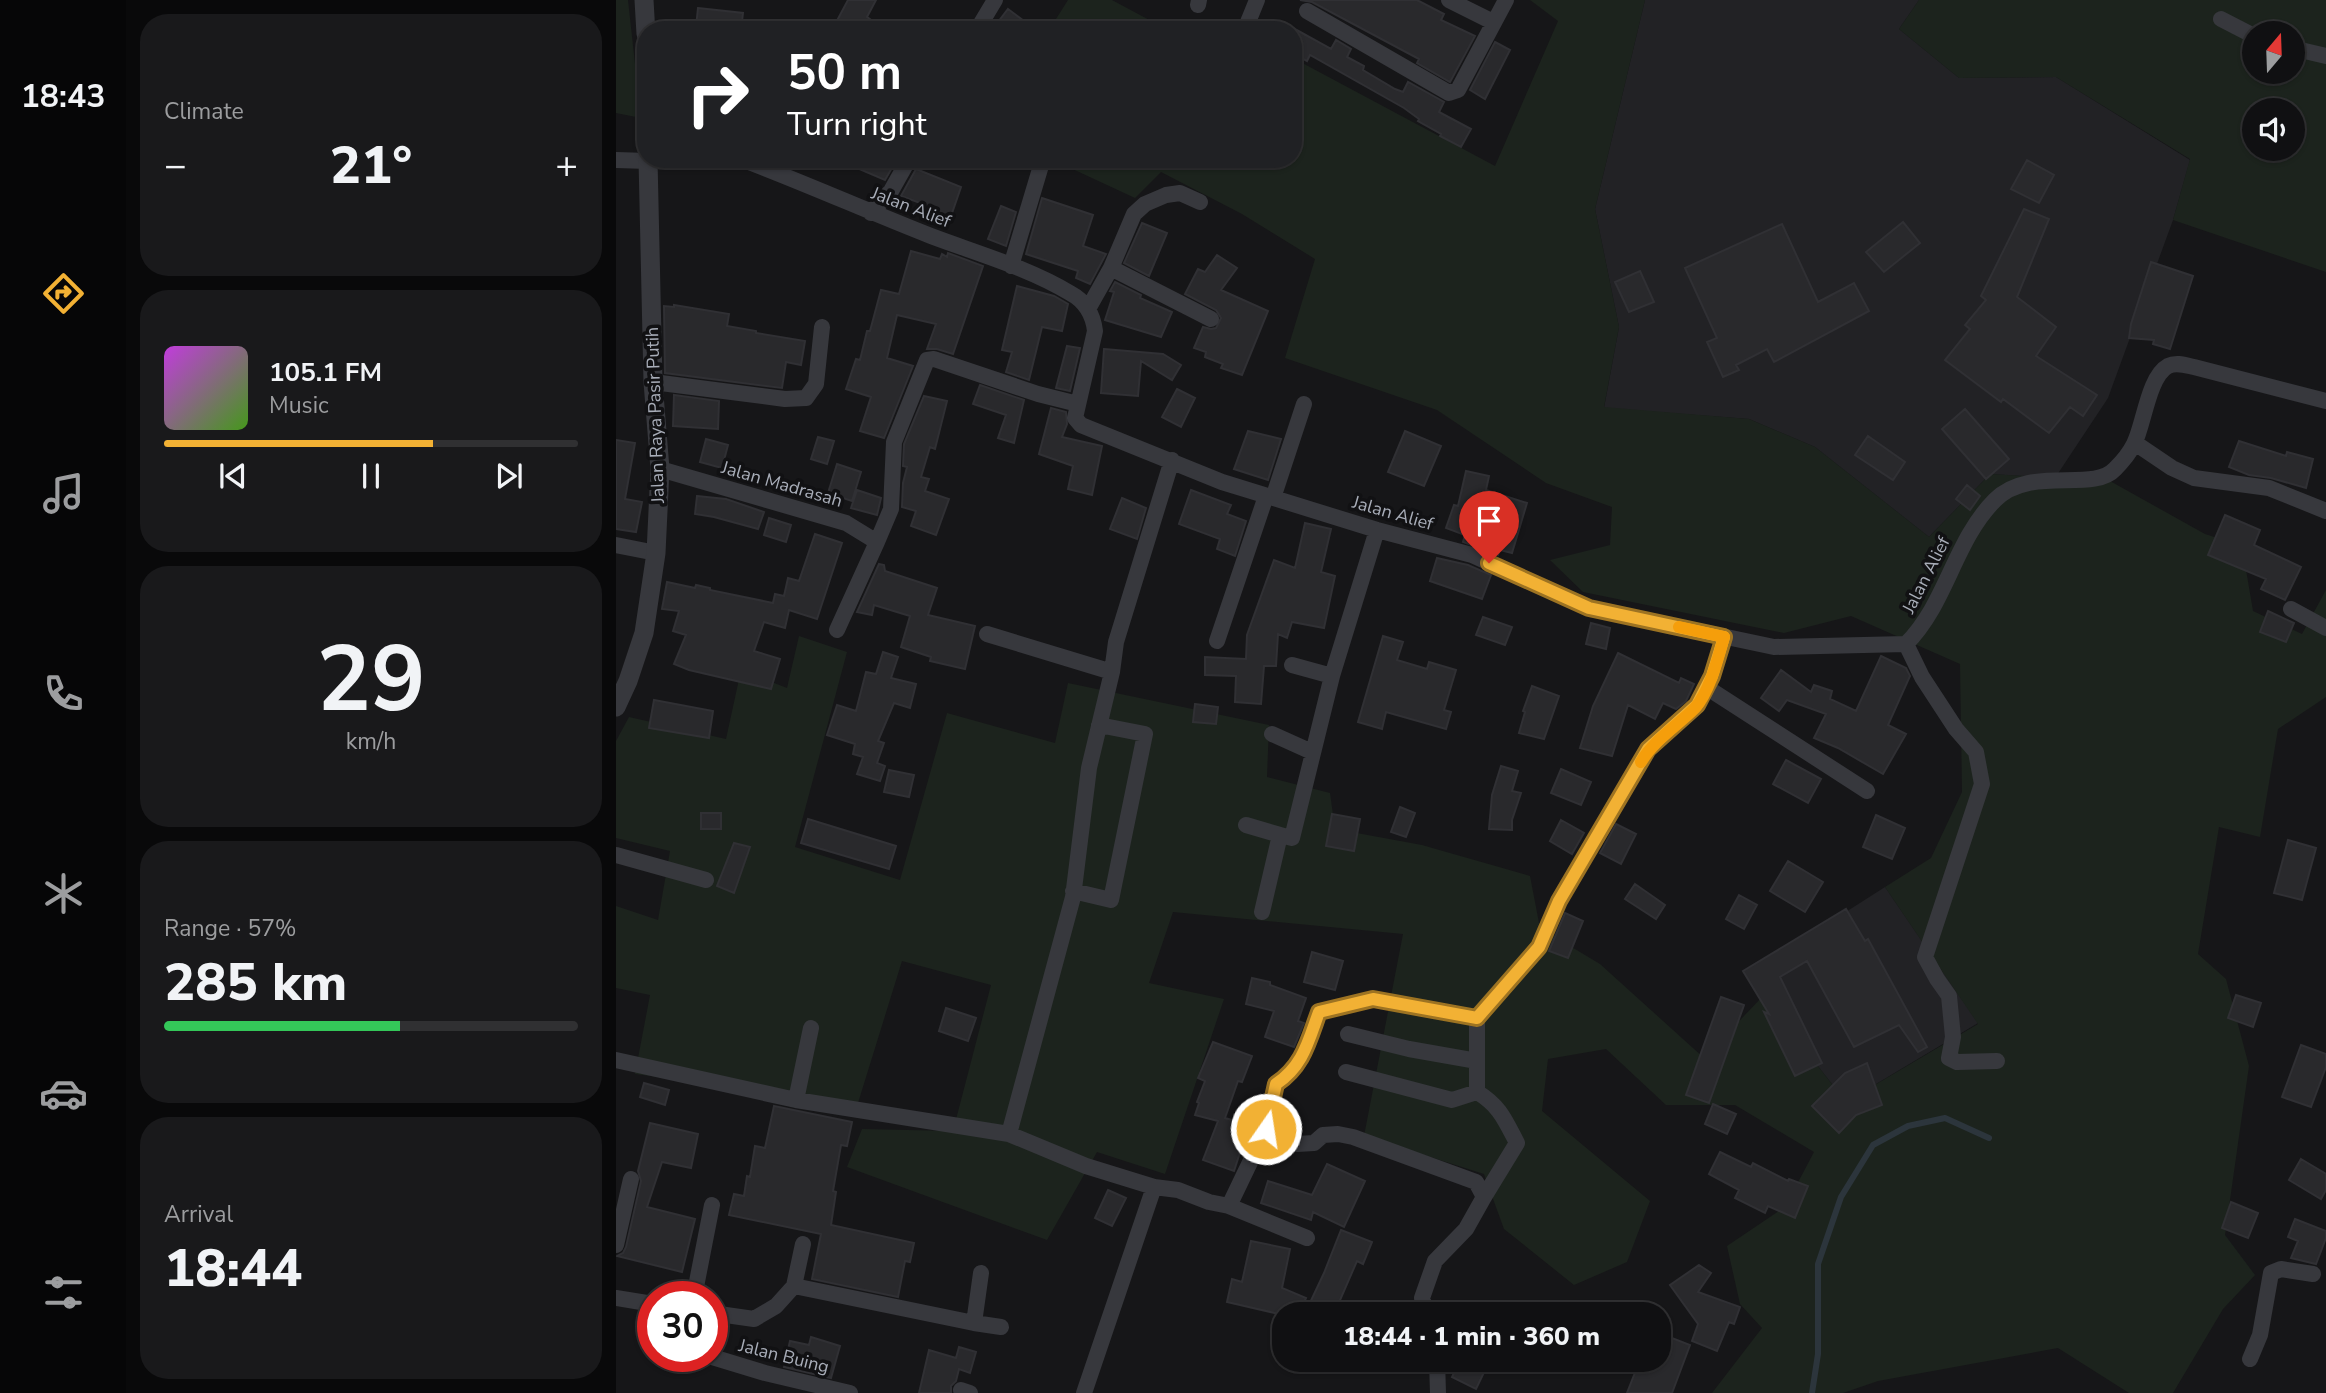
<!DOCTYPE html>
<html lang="en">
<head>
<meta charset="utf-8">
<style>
	:root { --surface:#101012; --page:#19191b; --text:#f1f3f6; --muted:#9c9d9f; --line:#303032; --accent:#f2b134 }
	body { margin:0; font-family:"Nunito Sans",sans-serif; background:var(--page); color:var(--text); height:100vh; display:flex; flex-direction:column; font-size:26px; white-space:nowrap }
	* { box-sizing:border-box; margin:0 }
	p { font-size:23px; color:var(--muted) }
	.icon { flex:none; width:38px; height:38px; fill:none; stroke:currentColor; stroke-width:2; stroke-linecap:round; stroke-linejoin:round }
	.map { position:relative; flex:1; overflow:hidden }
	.sheet { display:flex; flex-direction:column; gap:14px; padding:14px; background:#09090a; width:490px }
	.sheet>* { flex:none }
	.banner { position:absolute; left:21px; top:21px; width:665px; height:147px; border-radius:28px; box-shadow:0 2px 5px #0004,0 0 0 2px var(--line); background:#202124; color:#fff; overflow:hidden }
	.needle { width:46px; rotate:19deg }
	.controls { position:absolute; left:1626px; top:21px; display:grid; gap:14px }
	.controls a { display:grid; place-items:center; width:63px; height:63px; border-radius:50%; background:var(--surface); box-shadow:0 2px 5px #0004,0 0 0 2px var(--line); font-size:35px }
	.speed { position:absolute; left:21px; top:1281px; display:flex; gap:14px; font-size:35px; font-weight:700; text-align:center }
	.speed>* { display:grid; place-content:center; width:91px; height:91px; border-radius:50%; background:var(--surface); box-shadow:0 2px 5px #0004,0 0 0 2px var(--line); line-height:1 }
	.speed .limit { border:10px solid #d22; background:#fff; color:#111 }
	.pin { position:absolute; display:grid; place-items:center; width:60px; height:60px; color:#fff; margin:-72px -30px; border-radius:50% 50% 50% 0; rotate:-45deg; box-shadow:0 0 7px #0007 }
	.pin .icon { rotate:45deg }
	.me { position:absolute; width:77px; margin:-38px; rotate:13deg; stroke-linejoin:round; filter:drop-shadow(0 0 5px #0008) }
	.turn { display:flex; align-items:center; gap:24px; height:147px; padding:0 35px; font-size:32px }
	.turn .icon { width:91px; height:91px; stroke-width:2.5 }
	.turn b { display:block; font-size:49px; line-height:60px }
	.big { font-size:52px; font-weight:800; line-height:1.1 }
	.sheet .tile { flex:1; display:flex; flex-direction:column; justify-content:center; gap:10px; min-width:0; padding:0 24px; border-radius:28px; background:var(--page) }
	.sheet .dial { align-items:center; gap:0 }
	.dial b { font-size:91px; line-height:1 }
	.song { display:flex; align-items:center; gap:21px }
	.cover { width:84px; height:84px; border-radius:10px; background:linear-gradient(135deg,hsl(290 70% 55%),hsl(100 70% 35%)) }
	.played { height:7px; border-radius:4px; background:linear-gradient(90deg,var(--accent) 65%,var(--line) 65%) }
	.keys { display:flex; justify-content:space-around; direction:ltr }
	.heat { display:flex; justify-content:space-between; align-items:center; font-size:38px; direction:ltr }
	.charge { height:10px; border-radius:5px; background:linear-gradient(90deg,#34c759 57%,var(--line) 0) }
	.trip { position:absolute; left:656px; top:1302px; width:399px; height:70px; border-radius:28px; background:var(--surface); box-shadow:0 2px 5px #0004,0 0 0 2px var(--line); font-weight:800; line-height:70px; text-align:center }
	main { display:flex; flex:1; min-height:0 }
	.menu { display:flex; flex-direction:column; width:126px; justify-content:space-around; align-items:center; background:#060607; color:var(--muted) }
	.menu .icon { width:49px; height:49px }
	.menu .current { color:var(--accent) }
	.menu b { font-size:32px; color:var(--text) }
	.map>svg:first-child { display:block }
	.built { fill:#222225 }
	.green { fill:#1c231d; fill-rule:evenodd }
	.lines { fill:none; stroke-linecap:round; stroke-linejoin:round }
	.stream { stroke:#2c353c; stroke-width:6 }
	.building { fill:#29292c; stroke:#303034; stroke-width:2 }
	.minor { stroke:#37383d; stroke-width:16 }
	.tertiary { stroke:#37383d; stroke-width:19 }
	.route-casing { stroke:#9d7322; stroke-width:18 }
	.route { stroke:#f2b134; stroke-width:12 }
	.slow { stroke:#f59e0b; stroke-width:12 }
	.labels { text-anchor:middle; stroke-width:7; stroke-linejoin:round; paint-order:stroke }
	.street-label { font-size:18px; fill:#a8adb8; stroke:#111113 }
</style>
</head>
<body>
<main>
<nav class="menu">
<b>18:43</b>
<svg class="icon current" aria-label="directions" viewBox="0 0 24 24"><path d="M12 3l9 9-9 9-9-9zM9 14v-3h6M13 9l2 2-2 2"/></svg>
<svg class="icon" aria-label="music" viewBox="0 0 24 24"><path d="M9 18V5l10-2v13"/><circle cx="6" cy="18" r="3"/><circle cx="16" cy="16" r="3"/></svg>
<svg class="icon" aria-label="phone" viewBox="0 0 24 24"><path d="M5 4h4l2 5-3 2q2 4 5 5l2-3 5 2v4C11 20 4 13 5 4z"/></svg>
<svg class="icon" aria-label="climate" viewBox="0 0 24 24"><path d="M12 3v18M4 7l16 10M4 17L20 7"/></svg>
<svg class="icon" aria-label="car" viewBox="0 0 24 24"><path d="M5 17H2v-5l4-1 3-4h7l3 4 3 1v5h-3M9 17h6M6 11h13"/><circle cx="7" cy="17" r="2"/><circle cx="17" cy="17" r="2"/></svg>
<svg class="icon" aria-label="filters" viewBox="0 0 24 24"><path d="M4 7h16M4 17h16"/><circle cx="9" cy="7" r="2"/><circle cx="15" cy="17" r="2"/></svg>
</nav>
<section class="sheet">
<div class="tile"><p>Climate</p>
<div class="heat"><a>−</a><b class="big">21°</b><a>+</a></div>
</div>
<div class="tile">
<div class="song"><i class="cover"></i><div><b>105.1 FM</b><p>Music</p></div></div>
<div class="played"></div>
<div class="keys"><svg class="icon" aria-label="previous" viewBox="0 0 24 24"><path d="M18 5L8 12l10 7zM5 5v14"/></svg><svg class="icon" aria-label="pause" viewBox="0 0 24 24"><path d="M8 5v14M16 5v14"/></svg><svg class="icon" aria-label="next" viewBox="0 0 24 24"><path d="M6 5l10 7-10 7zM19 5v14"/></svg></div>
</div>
<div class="tile dial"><b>29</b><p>km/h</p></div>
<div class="tile"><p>Range · 57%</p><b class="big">285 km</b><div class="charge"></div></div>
<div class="tile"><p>Arrival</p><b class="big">18:44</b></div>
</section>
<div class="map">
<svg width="1710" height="1393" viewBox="0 0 1710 1393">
	<rect width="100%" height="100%" fill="#161618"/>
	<path class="built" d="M1029 0H1303L1283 29 1343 78 1440 77 1574 160 1557 220 1492 398 1439 478 1374 474 1313 537 1199 447 1133 419 988 408 1003 327 979 209Z
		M1269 887 1362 1023 1230 1102 1147 996 1150 963Z"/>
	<path class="green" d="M0 0H12L25 118 0 113Z
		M452 0H496L552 30H433Z
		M914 0H1029L979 209 1003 327 988 407 1133 419 1199 447 1313 537 1374 474 1494 481 1589 534 1626 546 1637 611 1686 634 1710 590V697L1662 729 1644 837 1603 827 1582 954 1610 979 1633 1066 1609 1235 1639 1275 1607 1309 1557 1393H1513L1442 1348 1262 1381 1227 1393H1096L1146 1328 1124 1304 1111 1246 1169 1207 1198 1152 1119 1105H1050L990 1049 932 1059 926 1111 1034 1201 1011 1262 958 1285 888 1229 868 1174 748 1136 787 934 557 912 533 983 608 999 549 1174 481 1152 431 1240 231 1167 246 1129 337 1131 375 985 286 961 242 1103 19 1074 34 995 0 988V906L42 920 54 851 0 838V741L13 717 110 739 125 670 171 688 183 636 231 652 179 847 284 880 331 713 439 743 452 683 653 725 651 777 714 793 719 829 806 845 914 876 924 928 984 964 1088 1058 1147 996 1230 1102 1362 1024 1269 887 1315 858 1346 792 1344 664 1235 616 1168 633 967 592 934 560 994 545 996 507 930 483 821 410 669 358 699 259 626 214 545 172 519 198 435 159H677V58L879 166 942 21Z
		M1303 0H1710V272L1557 220 1574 159 1440 77 1343 78 1283 29ZM1638 33H1676V72H1638ZM1638 110H1676V149H1638Z"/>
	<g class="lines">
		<path class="stream" d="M1196 1393 1202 1354V1264L1225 1197 1257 1145 1292 1126 1329 1118 1373 1138"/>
	</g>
	<path class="building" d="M232 0H260L251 17 254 19 249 30H216Z
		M684 0H801L828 14 825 20 859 36 834 82 801 63 803 59 696 2Z
		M82 8 127 13 125 30 80 27Z
		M392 9 420 30H376Z
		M677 28 715 49 720 40 735 49 731 57 748 66 747 70 779 89 787 92 792 82 828 102 823 112 855 129 845 147 824 136 825 134 802 121 803 119 788 108 694 55 691 61 677 53Z
		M879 42 894 50 869 99 854 90Z
		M220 159H281L269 180Z
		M1411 160 1438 175 1423 203 1395 189Z
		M300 169 345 187 334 219 316 213 318 208 285 196Z
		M426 198 477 215 467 246 490 254 474 284 460 278 462 271 410 254Z
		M385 206 400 212 390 246 372 239Z
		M1408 209 1433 219 1401 297 1440 327 1420 356 1481 395 1467 416 1454 407 1433 433 1387 399 1385 402 1329 360 1354 329 1349 325 1370 300 1365 296Z
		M1287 222 1304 243 1268 272 1250 252Z
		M526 223 551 233 533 276 508 263Z
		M1166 224 1202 302 1238 283 1253 311 1158 362 1151 349 1120 365 1123 370 1107 377 1091 342 1101 338 1069 268Z
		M295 251 324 259 326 254 331 257 332 253 367 266 337 354 321 349H311L320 324 281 315 271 358 297 366 268 438 244 431 255 397 230 389 240 359 244 360 251 331H254L265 290 283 294Z
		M601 255 621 268 605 290 652 311 626 375 605 368 607 364 589 357 590 352 578 348 587 327 595 329 600 328 605 318 600 310 569 294 582 269 589 272Z
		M1535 262 1577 276 1554 349 1537 344 1538 340 1513 338 1515 324Z
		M1024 271 1038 302 1013 312 999 282Z
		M499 282 525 295 524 298 556 312 545 337 489 320 498 292 494 291Z
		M401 286 438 296 452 304 446 331 426 327 413 380 390 372 396 352 386 350Z
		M58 305 113 314 111 326 140 331V333L189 341 185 365 170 362 166 388 49 373 48 306 58 307Z
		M451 346 464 348 454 391 440 388Z
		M488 349 547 354 565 365 556 380 525 361 522 396 485 393Z
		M364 385 408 400 398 443 382 438 390 415 357 404Z
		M561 389 579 398 565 427 546 417Z
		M58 395 103 401 102 429 57 426Z
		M308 396 331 401 319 449 314 447 305 477 313 479 309 491 333 499 320 535 295 526 300 511 286 507 287 483 291 467 287 466 288 444Z
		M435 408 450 412 451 424 446 437 486 446 476 495 452 489 457 466 423 454Z
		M1349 409 1393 459 1370 479 1326 429Z
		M632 431 665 439 652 480 618 469Z
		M789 431 825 446 808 486 772 472Z
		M1252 436 1289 462 1277 480 1239 455Z
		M202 437 218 441 211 464 195 459Z
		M90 439 112 445 106 468 84 462Z
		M0 440 19 443 9 499 26 502 20 532 0 529Z
		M1623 441 1670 456 1671 452 1697 459 1690 488 1655 478 1633 475 1613 467Z
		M221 464 245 472 236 501 212 493Z
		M850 471 873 476 870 490 911 503 896 553 884 550 882 555 847 542 849 535 830 528 838 505 842 506Z
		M1351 485 1364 496 1354 510 1340 499Z
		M241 490 265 498 261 515 235 508Z
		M575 490 615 505 611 514 630 521 619 556 601 549 604 539 563 524Z
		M81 496 110 499 148 512 142 529 98 517 79 514Z
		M506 498 530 508 521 539 494 529Z
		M1609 515 1644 530 1638 545 1685 567 1669 600 1645 589 1650 579 1592 555Z
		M153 518 175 525 170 542 148 535Z
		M689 523 715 529 705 572 719 576 708 628 676 622 671 638 662 634 660 666H648L645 704 619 702 620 676 589 675V657L630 659 631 635 658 560 679 568Z
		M199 534 226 543 201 619 173 610 169 628 148 622 138 651 164 659 155 689 73 670 58 664 70 635 57 631 63 611 46 609 51 582 79 588 80 585 94 588V590L157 603 159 594 168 596 172 578 183 581Z
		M821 558 852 565 875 575 866 599 814 581Z
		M263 564 268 565 269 571 321 588 312 615 359 626 349 669 314 661 315 657 285 647 294 616 258 605 256 615 241 612Z
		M1652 611 1678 623 1670 642 1644 632Z
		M867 617 896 627 889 645 860 635Z
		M975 623 994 628 990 649 970 644Z
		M767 636 787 642 781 660 811 669 813 662 840 670 828 710 835 712 830 729 770 712 766 729 742 722Z
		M267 652 282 657 275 678 300 684 294 708 278 703 262 741 268 743 261 763 269 766 264 781 241 774 247 757 237 754 239 744 211 735 221 705 240 711 250 672 260 674Z
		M1002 653 1063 683 1065 678 1078 684 1070 701 1060 709 1047 703 1039 719 1012 705 996 756 964 748 977 706Z
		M1265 656 1290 668 1294 676 1272 725 1290 734 1267 774 1222 748 1198 738 1210 714 1171 700 1163 711 1145 698 1165 670 1195 692 1198 685 1216 691 1214 699 1240 711Z
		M916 686 943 696 928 739 903 733 909 712 907 711Z
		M38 700 97 711 93 738 33 728Z
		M579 704 602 707 600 724 577 722Z
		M1170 760 1205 779 1192 803 1157 784Z
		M885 766 902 771 896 791 905 793 896 820V830L873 829 876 795Z
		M945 769 975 782 965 805 935 793Z
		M273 770 298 775 293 797 268 792Z
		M784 807 799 813 790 837 775 832Z
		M85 813H105V829H85Z
		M716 814 744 819 738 851 710 846Z
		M1260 815 1289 828 1276 859 1247 847Z
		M192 819 280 846 273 869 185 843Z
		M945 820 968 833 956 854 934 841Z
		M1000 824 1020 834 1005 864 984 853Z
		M1672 840 1700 848 1686 900 1658 893Z
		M118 843 134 847 118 893 101 886Z
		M1172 861 1207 882 1189 912 1154 891Z
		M1019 884 1049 905 1040 919 1009 899Z
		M1123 895 1141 905 1128 929 1110 919Z
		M1230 909 1249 941 1252 939 1311 1047 1302 1052 1283 1025 1238 1047 1191 961 1164 977 1206 1063 1179 1076 1148 1012 1153 1014 1127 971Z
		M949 913 967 921 952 958 933 951Z
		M696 952 727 961 719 990 688 982Z
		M636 978 654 982V985L690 998 682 1021 688 1023 678 1047 649 1037 658 1011 630 1004Z
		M1620 995 1645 1003 1637 1027 1612 1018Z
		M1105 997 1128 1005 1093 1103 1070 1095Z
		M330 1008 360 1018 352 1041 323 1031Z
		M597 1042 636 1056 626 1082 622 1081 609 1118 633 1125 618 1171 587 1160 602 1121 579 1115 583 1103 581 1102 589 1081 582 1078Z
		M1685 1045 1710 1054V1067L1695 1107 1666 1097Z
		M1251 1063 1266 1105 1240 1115 1223 1133 1196 1106 1229 1073Z
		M28 1083 53 1090 49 1105 24 1097Z
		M1097 1104 1120 1114 1111 1134 1089 1124Z
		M158 1106 236 1122 231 1146 225 1145 217 1191 220 1192 215 1225 298 1243 294 1262 289 1261 282 1297 196 1279 205 1234 113 1215 118 1194 128 1196 131 1176 134 1177 139 1146 149 1148Z
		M34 1123 82 1134 75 1168 46 1162 31 1207 79 1219 66 1272 1 1256 7 1253 10 1247 25 1181 22 1171Z
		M1104 1152 1135 1167 1137 1163 1172 1181 1173 1179 1192 1186 1179 1218 1152 1206 1149 1213 1119 1198 1123 1190 1093 1174Z
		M1685 1159 1710 1174V1190L1705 1199 1673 1180Z
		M711 1164 749 1181 728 1227 697 1212 695 1220 645 1203 652 1181 696 1195Z
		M492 1190 510 1198 496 1226 479 1218Z
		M1615 1202 1642 1213 1632 1238 1606 1228Z
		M1679 1219 1710 1231V1238L1700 1264 1675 1258 1682 1241 1672 1237Z
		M725 1230 756 1242 747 1264 741 1261 718 1314H702L691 1309 708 1273Z
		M635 1241 674 1249 666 1288 690 1298 683 1314H663L611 1302 616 1279 626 1282Z
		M1083 1265 1095 1273 1082 1292 1124 1307 1118 1324 1113 1322 1101 1351 1076 1341 1082 1324 1054 1285Z
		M1043 1333 1074 1345 1056 1393H1011L1024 1360H1043Z
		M195 1337 224 1346 215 1378 168 1367 174 1341 193 1345Z
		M343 1347 360 1352 354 1373 343 1369 340 1381 335 1386V1393H303L313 1350 340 1358Z
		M844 1360H874L860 1389 836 1377Z"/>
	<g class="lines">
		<path class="minor" d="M833 0 877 22
			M582 5 583 0
			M691 11 833 93 842 90 890 0
			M1605 19 1638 36
			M630 27 641 0
			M361 30 379 0
			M1676 48 1710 56
			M125 159C189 183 251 211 315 236 360 253 413 268 454 293 469 301 477 314 479 331L459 418 465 425 606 482 761 530 856 555 973 608 1158 647 1290 644C1331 603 1338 541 1379 500 1413 465 1477 493 1499 469 1506 462 1514 452 1518 444 1528 425 1532 377 1552 366 1560 362 1569 365 1578 367L1710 401
			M0 160 32 161
			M255 213 275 191 293 159
			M395 266 427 159
			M495 268 518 214 529 204 550 195 564 193 584 202
			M472 309 495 268 595 319
			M37 382 169 399 190 398 200 384 206 327
			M1519 443 1556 468 1578 478 1653 488 1710 511
			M44 469 230 523 261 542 221 630
			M657 498 688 404
			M261 542 275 509 278 442 311 360 318 359 422 394 462 404
			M0 545 40 553
			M1675 609 1710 628
			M371 634 496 672
			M601 641 650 496
			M1290 644 1306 677 1340 729 1360 752 1366 784 1309 957 1321 979 1333 996 1337 1037 1333 1058 1341 1062 1381 1061
			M676 665 716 676
			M1090 687 1251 791
			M656 734 696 752
			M630 825 664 835
			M0 855 90 880
			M457 891 495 900 529 734 483 725
			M646 912 664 835 676 838 716 676 761 530
			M861 1018V1092C884 1106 889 1120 901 1143L868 1197
			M732 1034 793 1049 861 1061
			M0 1060 180 1100 393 1134 470 1166 538 1187 562 1190 593 1202 613 1206 650 1129 660 1084C687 1066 692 1042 703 1012L757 999 861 1018 923 947 943 901 1032 749 1081 705 1096 676 1108 637
			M730 1072 836 1100 861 1092
			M180 1100 195 1028
			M650 1129 681 1144 698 1143 707 1135 722 1134 737 1137 860 1182 868 1197 850 1229 819 1261 806 1298 811 1314
			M393 1134 457 897 473 768 496 672 500 642 556 460
			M613 1206 691 1238
			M0 1245 15 1179
			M178 1286 358 1323 365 1273
			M78 1297 96 1205
			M0 1298 37 1304
			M96 1313 138 1319 160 1306 178 1286 187 1244
			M358 1323 385 1327
			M93 1356 149 1373 234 1393
			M1634 1359 1644 1335 1655 1273 1665 1269 1697 1274
			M821 1360 822 1393
			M345 1390 354 1393
			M468 1393 538 1187"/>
		<path class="tertiary" d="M28 0 30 34
			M0 707 12 681 28 633 40 553 44 469 37 382 32 159"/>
	</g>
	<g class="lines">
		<g class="route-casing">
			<path id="route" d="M650 1129 660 1084C687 1066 692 1042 703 1012L757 999 861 1018 923 947 943 901 1032 749 1081 705 1096 676 1108 637 973 608 873 563"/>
		</g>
		<use href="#route" class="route"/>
		<path class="slow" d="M1025 762C1038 740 1061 726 1079 708 1094 691 1102 658 1108 637L1063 627"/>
	</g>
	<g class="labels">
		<g class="street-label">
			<text transform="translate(295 207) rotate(21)" y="6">Jalan Alief</text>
			<text transform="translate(39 415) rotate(-92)" y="6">Jalan Raya Pasir Putih</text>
			<text transform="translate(166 484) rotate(16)" y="6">Jalan Madrasah</text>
			<text transform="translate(777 513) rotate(16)" y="6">Jalan Alief</text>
			<text transform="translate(1310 575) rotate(-63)" y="6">Jalan Alief</text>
			<text transform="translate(168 1356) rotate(14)" y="6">Jalan Buing</text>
		</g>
	</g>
</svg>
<div class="controls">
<a><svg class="needle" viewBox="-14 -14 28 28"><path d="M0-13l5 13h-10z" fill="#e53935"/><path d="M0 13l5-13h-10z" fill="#9c9d9f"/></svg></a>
<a><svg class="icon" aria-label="sound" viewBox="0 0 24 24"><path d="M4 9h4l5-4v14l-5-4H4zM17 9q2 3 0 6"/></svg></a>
</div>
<div class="speed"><div class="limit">30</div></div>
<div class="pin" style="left:873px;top:563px;background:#d93025"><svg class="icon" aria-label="arrive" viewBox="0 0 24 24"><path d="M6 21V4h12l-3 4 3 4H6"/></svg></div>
<svg class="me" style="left:650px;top:1129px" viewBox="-20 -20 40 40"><circle r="17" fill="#f2b134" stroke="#fff" stroke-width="3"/><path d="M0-11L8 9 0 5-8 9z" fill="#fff"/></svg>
<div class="trip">18:44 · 1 min · 360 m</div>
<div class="banner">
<div class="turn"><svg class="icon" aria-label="right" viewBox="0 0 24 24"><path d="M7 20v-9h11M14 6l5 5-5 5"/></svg><div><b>50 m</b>Turn right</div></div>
</div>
</div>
</main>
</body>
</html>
